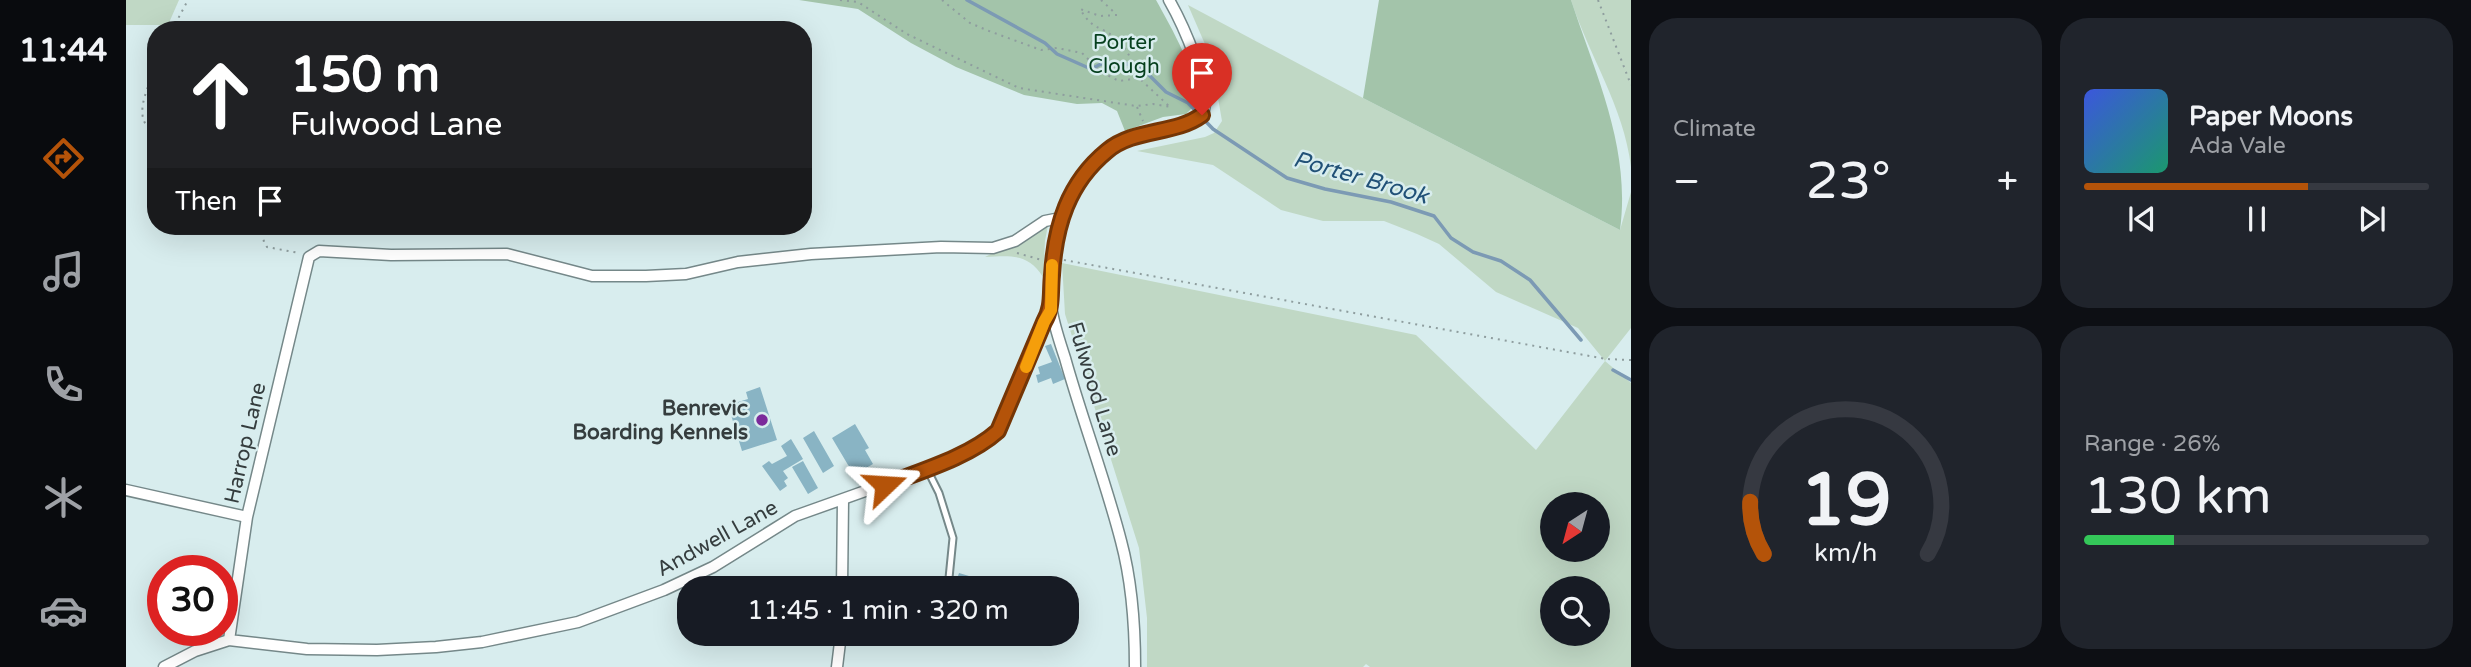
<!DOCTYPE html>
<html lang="en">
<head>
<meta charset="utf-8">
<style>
	:root { --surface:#171b24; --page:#20242c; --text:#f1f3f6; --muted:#9ea1a6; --line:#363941; --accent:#b45309 }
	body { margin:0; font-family:"Varela Round",sans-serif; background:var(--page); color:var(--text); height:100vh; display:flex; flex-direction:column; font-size:26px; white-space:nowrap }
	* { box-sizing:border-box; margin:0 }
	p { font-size:23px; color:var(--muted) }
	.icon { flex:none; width:38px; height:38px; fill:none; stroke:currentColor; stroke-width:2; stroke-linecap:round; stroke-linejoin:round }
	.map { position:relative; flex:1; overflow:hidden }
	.drawer { display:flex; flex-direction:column; gap:18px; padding:18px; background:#0d0f14; width:840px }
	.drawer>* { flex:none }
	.banner { position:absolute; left:21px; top:21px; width:665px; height:214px; border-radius:28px; box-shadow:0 7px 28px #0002; background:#202124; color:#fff; overflow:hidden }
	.needle { width:46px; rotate:216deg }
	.fabs { position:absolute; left:1414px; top:492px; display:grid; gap:14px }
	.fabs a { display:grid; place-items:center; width:70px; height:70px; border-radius:50%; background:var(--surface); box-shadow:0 7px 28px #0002; font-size:35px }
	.speed { position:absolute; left:21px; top:555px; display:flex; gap:14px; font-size:35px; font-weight:700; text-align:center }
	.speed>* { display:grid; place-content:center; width:91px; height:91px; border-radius:50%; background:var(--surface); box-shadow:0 7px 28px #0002; line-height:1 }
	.speed .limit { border:10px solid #d22; background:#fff; color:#111 }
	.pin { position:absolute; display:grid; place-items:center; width:60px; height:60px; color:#fff; margin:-72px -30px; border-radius:50% 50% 50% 0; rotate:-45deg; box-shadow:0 0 7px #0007 }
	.pin .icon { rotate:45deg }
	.me { position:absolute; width:77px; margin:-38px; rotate:70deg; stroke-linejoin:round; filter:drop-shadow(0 0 5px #0008) }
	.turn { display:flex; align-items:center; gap:24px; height:147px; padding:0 28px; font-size:32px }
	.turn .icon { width:91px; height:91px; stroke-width:2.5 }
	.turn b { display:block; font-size:49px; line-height:60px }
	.then { display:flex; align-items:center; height:66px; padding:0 28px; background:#0003; gap:14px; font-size:26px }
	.big { font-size:52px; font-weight:600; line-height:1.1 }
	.drawer .tile { flex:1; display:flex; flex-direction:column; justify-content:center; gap:10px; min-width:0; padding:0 24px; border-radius:28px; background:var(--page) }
	.drawer .dial { align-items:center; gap:0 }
	.dial svg { height:182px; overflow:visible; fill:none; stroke:var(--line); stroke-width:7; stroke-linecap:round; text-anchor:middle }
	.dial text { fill:var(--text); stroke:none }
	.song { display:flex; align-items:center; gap:21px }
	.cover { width:84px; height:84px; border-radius:10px; background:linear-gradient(135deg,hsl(230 70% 55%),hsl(160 70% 35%)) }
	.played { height:7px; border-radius:4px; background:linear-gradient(90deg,var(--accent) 65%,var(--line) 65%) }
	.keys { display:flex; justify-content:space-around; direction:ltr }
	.heat { display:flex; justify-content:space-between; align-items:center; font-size:38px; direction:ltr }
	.charge { height:10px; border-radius:5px; background:linear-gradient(90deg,#34c759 26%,var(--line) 0) }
	.drawer .tiles { flex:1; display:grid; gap:18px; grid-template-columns:repeat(2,1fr) }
	.trip { position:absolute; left:551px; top:576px; width:402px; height:70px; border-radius:28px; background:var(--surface); box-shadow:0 7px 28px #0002; font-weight:600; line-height:70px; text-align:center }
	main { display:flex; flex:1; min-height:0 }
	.tabs { display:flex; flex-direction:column; width:126px; justify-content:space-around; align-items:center; background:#090b0e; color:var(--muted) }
	.tabs .icon { width:49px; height:49px }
	.tabs .active { color:var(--accent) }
	.tabs b { font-size:32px; color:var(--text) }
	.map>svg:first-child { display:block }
	.green { fill:#c0d8c5; fill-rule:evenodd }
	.forest { fill:#a3c4aa }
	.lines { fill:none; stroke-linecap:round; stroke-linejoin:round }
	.stream { stroke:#7c9ab4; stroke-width:3.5 }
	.building { fill:#89b4c4 }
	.lane-casing { stroke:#758889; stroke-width:9 }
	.street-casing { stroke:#758889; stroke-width:13 }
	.path { stroke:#8e9d9e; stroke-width:2; stroke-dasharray:2 5; stroke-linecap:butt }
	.lane { stroke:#fff; stroke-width:5 }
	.street { stroke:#fff; stroke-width:10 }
	.route-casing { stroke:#753606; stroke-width:18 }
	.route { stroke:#b45309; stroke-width:12 }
	.slow { stroke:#f59e0b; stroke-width:12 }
	.poi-dot { fill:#7b2a9b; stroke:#d8edee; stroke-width:2.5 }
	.labels { text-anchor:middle; stroke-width:5; stroke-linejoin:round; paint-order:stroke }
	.park-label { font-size:21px; fill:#053f1d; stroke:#d8edee }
	.street-label { font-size:21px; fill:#353d3e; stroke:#d8edee }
	.poi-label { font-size:21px; font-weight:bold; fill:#353d3e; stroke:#d8edee; text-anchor:end }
	.water-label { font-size:23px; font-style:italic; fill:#215177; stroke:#d8edee }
</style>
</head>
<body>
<main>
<nav class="tabs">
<b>11:44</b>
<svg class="icon active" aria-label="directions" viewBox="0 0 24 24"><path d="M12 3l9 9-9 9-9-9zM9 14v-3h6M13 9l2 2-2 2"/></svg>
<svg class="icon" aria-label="music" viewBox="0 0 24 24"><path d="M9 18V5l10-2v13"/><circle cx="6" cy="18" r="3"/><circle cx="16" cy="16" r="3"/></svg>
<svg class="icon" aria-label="phone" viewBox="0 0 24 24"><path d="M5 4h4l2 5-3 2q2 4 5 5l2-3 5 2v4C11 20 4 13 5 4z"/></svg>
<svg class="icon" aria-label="climate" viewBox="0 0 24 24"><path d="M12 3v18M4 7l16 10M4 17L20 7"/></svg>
<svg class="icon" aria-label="car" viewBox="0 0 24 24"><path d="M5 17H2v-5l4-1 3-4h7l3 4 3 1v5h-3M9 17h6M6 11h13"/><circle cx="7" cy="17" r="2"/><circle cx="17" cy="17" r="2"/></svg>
</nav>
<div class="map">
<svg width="1505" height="667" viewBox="0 0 1505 667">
	<rect width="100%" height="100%" fill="#d8edee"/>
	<path class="green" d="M0 0H53L42 25H0Z
		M1445 0H1505V167C1498 107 1463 56 1445 0Z
		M1062 5 1237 98 1494 230 1505 192V328L1479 361 1505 383V667H1244L1240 664 1237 667H1021V618L1013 548 939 314 936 263 1290 335 1410 450 1479 361 1452 328 1370 292 1313 244 1291 234 1258 221H1197L1155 210 1087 165 1011 151 1079 137 1088 133 1096 121 1085 58ZM1426 504H1472V550H1426ZM1426 588H1472V634H1426Z
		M922 225 919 241 917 277C902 253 885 256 859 257Z"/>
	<path class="forest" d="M673 0H1030C1046 29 1070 70 1071 103L1060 114 1037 117 999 131 991 111 976 103 951 104 898 95 830 67 785 43 732 9Z
		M1253 0H1445C1470 76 1505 148 1494 230L1237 98Z"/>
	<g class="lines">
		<path class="stream" d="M841 0 919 43 931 54 965 69 975 64H1001L1018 70 1040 92 1062 103 1087 129 1161 178 1199 189 1265 202 1308 216 1325 238 1347 252 1375 261 1404 280 1455 340
			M1487 370 1505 380"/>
	</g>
	<path class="building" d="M925 344 939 379 927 384 925 378 912 383 910 375 914 374 912 367 926 362 919 346Z
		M634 387 651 440 616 451 602 405 622 399 620 392Z
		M729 424 743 448 739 450 747 464 728 475 706 438Z
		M688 431 708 466 697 473 677 438Z
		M665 439 677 459 657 471 662 478 658 481 661 486 654 491 636 466 643 461 646 464 661 456 655 446Z
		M677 461 692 488 682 494 666 467Z
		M833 573 843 576 842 579 849 581 847 588 835 587 837 581 831 579Z"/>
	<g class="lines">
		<g class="lane-casing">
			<path id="lane" d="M801 469 813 493 827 538 822 588"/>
		</g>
		<g class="street-casing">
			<path id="street" d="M0 490 121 517
				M716 588 717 500
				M103 640 121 517 183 257 193 251 265 255 381 254 466 276H520L560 274 612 262 685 254 815 247 867 248 889 241 919 221 934 218
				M38 667 69 651 103 640 181 649 251 650 310 647 356 642 452 622 538 590 587 567 669 516 801 469 861 441 872 431 879 417 918 322 925 311
				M711 667 715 634
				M1009 667C1009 625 1006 582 995 541 979 479 956 419 939 358 934 343 929 328 926 312 921 289 926 261 930 238 938 188 972 147 1022 132 1035 128 1068 126 1076 114 1090 95 1054 19 1043 0"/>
		</g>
		<path class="path" d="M714 0 732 2 781 34 893 88 1010 106 1027 104 1045 107
			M816 0 844 23 863 31 915 50 931 48 956 53 975 72 993 81 1013 78 1044 107
			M975 0 990 14
			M1472 0 1505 85
			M991 15 974 16 954 9C968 32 973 24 989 38 1003 49 1006 63 1013 78
			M46 30 62 0
			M30 68C23 84 3 123 30 131
			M1011 107 1017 121
			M135 226 138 242 141 247 173 253
			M891 253 916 260
			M938 260 1480 359 1505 360"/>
		<use href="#lane" class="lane"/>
		<use href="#street" class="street"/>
	</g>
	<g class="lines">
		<g class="route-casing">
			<path id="route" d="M759 485C795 471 843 457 872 431L918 322C927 307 924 293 926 275 929 226 942 183 981 151 1008 128 1049 135 1076 115"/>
		</g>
		<use href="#route" class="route"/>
		<path class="slow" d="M900 367 918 322 925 310 926 265"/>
	</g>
	<circle class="poi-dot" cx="636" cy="420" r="7"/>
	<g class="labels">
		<g class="park-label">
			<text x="998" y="49">Porter<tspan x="998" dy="24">Clough</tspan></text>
		</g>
		<g class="street-label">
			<text transform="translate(969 389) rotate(73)" y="7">Fulwood Lane</text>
			<text transform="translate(119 443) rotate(-77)" y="7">Harrop Lane</text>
			<text transform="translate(591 538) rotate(-29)" y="7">Andwell Lane</text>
		</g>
		<g class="poi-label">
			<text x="622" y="415">Benrevic<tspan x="622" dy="24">Boarding Kennels</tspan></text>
		</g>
		<g class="water-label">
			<text transform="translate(1235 177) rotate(16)" y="8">Porter Brook</text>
		</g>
	</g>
</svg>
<div class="fabs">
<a><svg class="needle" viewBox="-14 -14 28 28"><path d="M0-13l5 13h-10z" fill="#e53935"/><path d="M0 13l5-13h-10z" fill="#9ea1a6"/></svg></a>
<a><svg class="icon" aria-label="search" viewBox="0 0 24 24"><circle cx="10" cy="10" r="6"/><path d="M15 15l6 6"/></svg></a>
</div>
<div class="speed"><div class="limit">30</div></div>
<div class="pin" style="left:1076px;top:115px;background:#d93025"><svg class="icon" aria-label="arrive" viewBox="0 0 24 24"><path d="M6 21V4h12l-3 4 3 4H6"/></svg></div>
<svg class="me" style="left:759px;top:485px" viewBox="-20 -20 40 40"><path d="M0-17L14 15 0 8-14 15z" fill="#b45309" stroke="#fff" stroke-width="4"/></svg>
<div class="trip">11:45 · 1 min · 320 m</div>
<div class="banner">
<div class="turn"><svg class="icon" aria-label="ahead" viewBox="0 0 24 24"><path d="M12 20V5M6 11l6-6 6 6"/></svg><div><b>150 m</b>Fulwood Lane</div></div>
<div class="then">Then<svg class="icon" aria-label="arrive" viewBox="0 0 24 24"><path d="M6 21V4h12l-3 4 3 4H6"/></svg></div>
</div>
</div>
<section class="drawer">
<div class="tiles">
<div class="tile"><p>Climate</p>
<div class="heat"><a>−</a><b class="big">23°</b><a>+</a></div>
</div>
<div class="tile">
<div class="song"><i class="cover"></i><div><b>Paper Moons</b><p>Ada Vale</p></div></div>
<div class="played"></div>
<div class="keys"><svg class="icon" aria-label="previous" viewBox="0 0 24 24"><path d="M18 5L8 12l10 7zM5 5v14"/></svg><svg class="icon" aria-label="pause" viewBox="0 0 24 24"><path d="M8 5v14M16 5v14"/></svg><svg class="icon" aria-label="next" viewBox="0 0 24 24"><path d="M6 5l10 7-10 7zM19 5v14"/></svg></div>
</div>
<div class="tile dial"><svg viewBox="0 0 100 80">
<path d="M14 69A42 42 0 1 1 86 69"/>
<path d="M14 69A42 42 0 0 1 8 46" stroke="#b45309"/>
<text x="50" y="56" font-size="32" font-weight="700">19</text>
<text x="50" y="72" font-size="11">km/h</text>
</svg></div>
<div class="tile"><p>Range · 26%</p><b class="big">130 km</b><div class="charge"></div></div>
</div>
</section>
</main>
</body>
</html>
